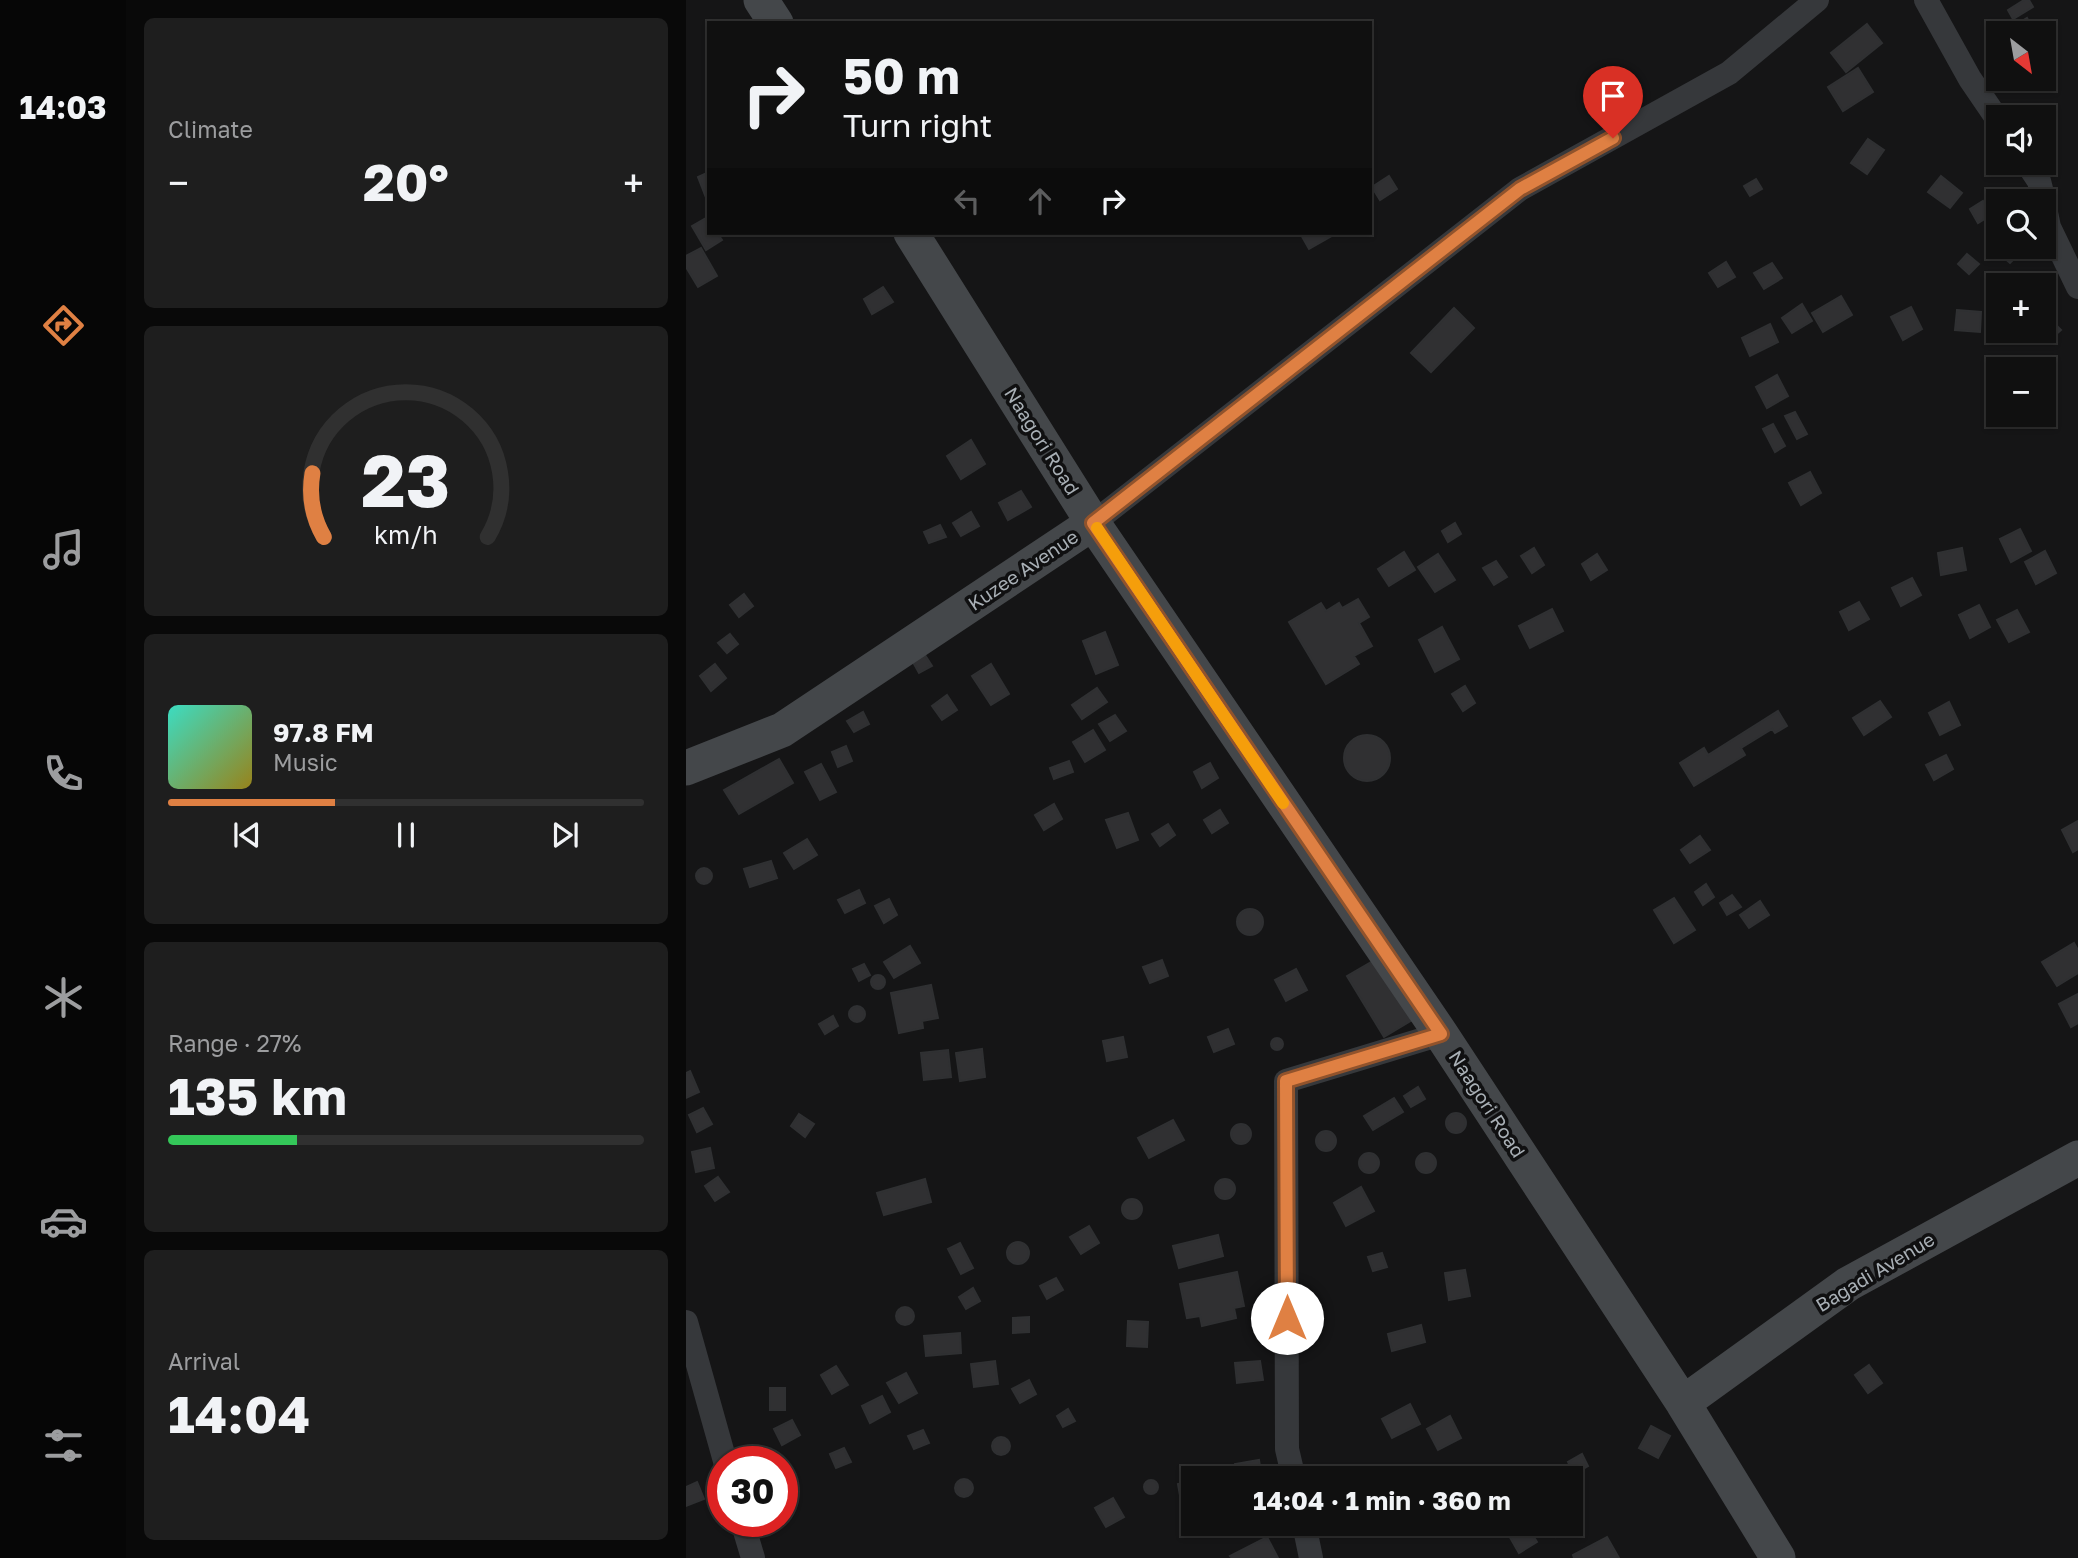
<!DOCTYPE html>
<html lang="en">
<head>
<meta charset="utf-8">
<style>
	:root { --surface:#101010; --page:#1e1e1e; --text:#f1f3f6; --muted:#9c9d9f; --line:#303030; --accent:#df8043 }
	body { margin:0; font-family:"Golos Text",sans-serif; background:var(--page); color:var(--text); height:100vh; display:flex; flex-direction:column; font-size:26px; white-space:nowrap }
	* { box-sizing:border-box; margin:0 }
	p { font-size:23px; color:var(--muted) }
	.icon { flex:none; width:38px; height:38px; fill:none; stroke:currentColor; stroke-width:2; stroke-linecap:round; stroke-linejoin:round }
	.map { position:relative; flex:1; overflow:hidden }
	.details { display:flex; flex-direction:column; gap:18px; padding:18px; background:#090909; width:560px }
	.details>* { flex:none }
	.banner { position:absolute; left:21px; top:21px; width:665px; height:214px; border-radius:0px; box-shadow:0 2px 5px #0004,0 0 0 2px var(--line); background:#101010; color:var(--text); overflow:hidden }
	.needle { width:46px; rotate:149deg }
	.tools { position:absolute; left:1300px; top:21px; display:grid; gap:14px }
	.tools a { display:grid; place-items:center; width:70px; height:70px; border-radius:0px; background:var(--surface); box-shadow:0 2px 5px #0004,0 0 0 2px var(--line); font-size:35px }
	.speed { position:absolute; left:21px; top:1446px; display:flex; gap:14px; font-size:35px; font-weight:700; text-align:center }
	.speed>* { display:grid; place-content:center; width:91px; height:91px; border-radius:50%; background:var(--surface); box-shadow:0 2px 5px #0004,0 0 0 2px var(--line); line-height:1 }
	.speed .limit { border:10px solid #d22; background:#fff; color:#111 }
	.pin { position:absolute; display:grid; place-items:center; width:60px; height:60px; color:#fff; margin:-72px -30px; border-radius:50% 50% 50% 0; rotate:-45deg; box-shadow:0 0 7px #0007 }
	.pin .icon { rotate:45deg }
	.me { position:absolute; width:77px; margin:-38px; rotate:0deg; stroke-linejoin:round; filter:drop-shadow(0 0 5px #0008) }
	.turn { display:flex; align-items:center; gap:24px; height:147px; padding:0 21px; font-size:32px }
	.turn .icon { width:91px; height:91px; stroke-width:2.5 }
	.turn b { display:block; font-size:49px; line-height:60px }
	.lanes { display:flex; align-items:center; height:66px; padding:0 21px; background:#0003; justify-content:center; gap:35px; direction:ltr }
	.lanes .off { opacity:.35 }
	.big { font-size:52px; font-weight:700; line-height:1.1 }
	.details .tile { flex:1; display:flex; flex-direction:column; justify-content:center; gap:10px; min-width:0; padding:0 24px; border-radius:10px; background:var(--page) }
	.details .dial { align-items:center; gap:0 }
	.dial svg { height:182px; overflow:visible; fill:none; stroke:var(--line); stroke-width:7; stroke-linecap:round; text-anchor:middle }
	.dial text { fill:var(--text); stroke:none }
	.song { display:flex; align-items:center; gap:21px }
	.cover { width:84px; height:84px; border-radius:10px; background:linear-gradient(135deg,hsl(170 70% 55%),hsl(50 70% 35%)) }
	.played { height:7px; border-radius:4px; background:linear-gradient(90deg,var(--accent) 35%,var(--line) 35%) }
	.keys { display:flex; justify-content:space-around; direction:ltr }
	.heat { display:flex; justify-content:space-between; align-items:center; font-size:38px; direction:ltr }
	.charge { height:10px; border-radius:5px; background:linear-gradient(90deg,#34c759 27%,var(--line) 0) }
	.trip { position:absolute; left:495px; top:1466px; width:402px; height:70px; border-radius:0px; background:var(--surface); box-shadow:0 2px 5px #0004,0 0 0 2px var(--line); font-weight:700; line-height:70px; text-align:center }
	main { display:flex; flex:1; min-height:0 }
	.menu { display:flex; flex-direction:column; width:126px; justify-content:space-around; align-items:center; background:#060606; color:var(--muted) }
	.menu .icon { width:49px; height:49px }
	.menu .active { color:var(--accent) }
	.menu b { font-size:32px; color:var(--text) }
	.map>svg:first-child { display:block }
	.building { fill:#303032; stroke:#2f3032; stroke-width:2 }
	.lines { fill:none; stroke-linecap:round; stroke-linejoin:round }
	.street { stroke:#36383b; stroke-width:24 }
	.secondary { stroke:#44474a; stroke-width:35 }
	.route-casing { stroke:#91532c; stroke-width:18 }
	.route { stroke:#df8043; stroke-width:12 }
	.slow { stroke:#f59e0b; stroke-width:12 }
	.labels { text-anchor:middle; stroke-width:7; stroke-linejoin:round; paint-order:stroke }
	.street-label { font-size:19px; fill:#a8afb5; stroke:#101011 }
</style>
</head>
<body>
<main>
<nav class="menu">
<b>14:03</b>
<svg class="icon active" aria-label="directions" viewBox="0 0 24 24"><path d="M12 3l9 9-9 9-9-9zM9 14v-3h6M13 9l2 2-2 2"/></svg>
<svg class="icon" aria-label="music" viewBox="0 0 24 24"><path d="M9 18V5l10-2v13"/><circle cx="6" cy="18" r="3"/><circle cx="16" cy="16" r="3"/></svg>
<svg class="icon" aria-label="phone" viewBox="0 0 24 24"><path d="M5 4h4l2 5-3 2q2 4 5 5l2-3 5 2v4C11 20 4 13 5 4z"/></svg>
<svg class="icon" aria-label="climate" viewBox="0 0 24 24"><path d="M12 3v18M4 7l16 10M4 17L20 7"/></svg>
<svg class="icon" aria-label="car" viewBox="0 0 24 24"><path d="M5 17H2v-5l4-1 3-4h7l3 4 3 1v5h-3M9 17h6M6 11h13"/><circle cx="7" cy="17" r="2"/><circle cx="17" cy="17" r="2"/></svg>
<svg class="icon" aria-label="filters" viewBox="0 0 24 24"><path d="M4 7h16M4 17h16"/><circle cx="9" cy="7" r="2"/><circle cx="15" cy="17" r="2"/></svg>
</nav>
<section class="details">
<div class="tile"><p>Climate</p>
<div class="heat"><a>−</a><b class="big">20°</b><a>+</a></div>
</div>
<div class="tile dial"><svg viewBox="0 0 100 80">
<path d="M14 69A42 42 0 1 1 86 69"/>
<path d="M14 69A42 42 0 0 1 9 41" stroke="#df8043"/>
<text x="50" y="56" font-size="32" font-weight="700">23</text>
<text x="50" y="72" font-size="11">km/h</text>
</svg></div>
<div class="tile">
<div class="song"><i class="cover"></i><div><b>97.8 FM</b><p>Music</p></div></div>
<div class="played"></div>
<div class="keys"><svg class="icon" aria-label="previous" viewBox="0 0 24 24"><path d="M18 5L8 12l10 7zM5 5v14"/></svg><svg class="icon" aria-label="pause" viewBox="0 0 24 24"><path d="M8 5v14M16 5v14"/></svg><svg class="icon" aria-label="next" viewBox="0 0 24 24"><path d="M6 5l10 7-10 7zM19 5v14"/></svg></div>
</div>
<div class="tile"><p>Range · 27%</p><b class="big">135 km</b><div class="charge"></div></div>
<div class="tile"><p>Arrival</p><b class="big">14:04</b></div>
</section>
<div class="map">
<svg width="1392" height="1558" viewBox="0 0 1392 1558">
	<rect width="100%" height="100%" fill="#151516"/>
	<path class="building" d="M1338 0H1343L1347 7 1327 19 1322 10Z
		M1341 18 1347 29 1332 33 1328 26Z
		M1181 24 1196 43 1160 72 1145 53Z
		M1172 68 1187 92 1157 111 1142 87Z
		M1182 139 1198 150 1181 174 1165 163Z
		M23 172V199L21 200 12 177Z
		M703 176 711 189 694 200 686 187Z
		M1255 176 1276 193 1264 208 1242 192Z
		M1070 179 1076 189 1064 196 1058 186Z
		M1297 201 1305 215 1292 223 1284 209Z
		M22 217 23 233H31L36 240 20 250 6 226Z
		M614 233H651L623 249Z
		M1314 247H1332L1336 251 1324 263 1310 251Z
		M15 248 31 276 12 287 0 267V256Z
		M1281 254 1293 264 1283 274 1272 264Z
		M1040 262 1049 277 1032 287 1023 273Z
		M1086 263 1096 278 1078 289 1068 273Z
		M197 287 207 302 186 314 178 299Z
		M1155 296 1166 315 1137 332 1126 313Z
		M1116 304 1126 321 1106 333 1096 318Z
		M1225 307 1236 329 1217 340 1205 317Z
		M768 308 788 328 745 372 725 353Z
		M1271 310 1295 312 1294 332 1269 330Z
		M1366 321 1375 330 1360 343 1351 333 1358 331Z
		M1084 324 1092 342 1064 356 1056 338Z
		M1091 375 1102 396 1081 408 1070 387Z
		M1109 412 1121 434 1111 439 1099 416Z
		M1087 424 1099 446 1089 452 1077 429Z
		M285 440 299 464 275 479 261 456Z
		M1124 472 1135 493 1115 505 1103 483Z
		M335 491 345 507 322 520 313 503Z
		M285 512 293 526 275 536 267 523Z
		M769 523 775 534 762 542 756 531Z
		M254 525 260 537 243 543 238 532Z
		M1334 529 1345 551 1325 562 1314 539Z
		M848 548 858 565 846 573 835 556Z
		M1276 548 1280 570 1255 575 1252 553Z
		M1359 551 1370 573 1350 584 1339 562Z
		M718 552 729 570 703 586 692 569Z
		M752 554 769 580 749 592 732 567Z
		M911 554 921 570 905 580 896 564Z
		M810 561 821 577 808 585 797 568Z
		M1226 578 1235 595 1215 606 1206 588Z
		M58 594 67 606 53 617 44 605Z
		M672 599 683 617 673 623 686 646 668 656 673 664 640 684 603 622 635 603 640 611 653 603 656 608Z
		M1173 602 1183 619 1163 630 1154 612Z
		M1293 605 1304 627 1284 638 1273 615Z
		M866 609 877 631 844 648 833 626Z
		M1331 610 1343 632 1323 642 1311 620Z
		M756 627 773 659 749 672 733 640Z
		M419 632 432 665 410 674 397 641Z
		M44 634 52 644 41 653 32 643Z
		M239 655 246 666 233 673 227 662Z
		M29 664 40 678 25 691 14 676Z
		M305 664 323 694 305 705 286 676Z
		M779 686 789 703 777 711 766 694Z
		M411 688 421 702 396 719 386 705Z
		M261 695 271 710 256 720 246 706Z
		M1194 701 1205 717 1178 735 1167 718Z
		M1263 702 1274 725 1254 735 1243 713Z
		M1092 711 1101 726 1089 733 1086 729 1055 748 1059 755 1008 786 994 763 1018 748 1022 755Z
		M177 712 183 724 168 732 161 721Z
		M429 715 440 731 424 741 413 724Z
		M407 730 419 750 399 762 387 742Z
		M658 758a23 23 0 1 1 46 0a23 23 0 1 1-46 0Z
		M160 746 166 761 152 767 146 752Z
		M1260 755 1267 769 1248 780 1240 765Z
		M93 759 107 783 53 814 38 790Z
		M383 761 387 772 368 779 364 768Z
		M524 763 532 778 516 788 508 772Z
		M135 764 150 792 134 800 119 772Z
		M368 804 376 819 358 830 349 815Z
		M534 810 542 823 526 833 518 820Z
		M442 813 452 840 431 848 420 820Z
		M1392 821V849L1387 852 1376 830Z
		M482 824 489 835 474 846 466 834Z
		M1014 836 1024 850 1004 863 995 850Z
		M121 839 131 855 108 869 98 853Z
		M85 861 91 878 64 887 58 869Z
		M10 876a8 8 0 1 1 16 0a8 8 0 1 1-16 0Z
		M1020 884 1028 897 1017 905 1009 892Z
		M173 890 179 903 159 913 152 900Z
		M1046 895 1055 907 1041 915 1034 903Z
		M988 898 1009 930 988 943 968 910Z
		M203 899 211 915 198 923 189 906Z
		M1074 901 1083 915 1063 928 1054 915Z
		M551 922a13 13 0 1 1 26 0a13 13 0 1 1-26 0Z
		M1388 943 1392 950V973L1371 986 1356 962Z
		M224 946 234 963 208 978 198 962Z
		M692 958 728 1019 698 1037 661 976Z
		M476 960 482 976 464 983 457 967Z
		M178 964 184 975 173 981 167 969Z
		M610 969 621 990 600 1001 589 980Z
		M185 982a7 7 0 1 1 14 0a7 7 0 1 1-14 0Z
		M245 985 252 1018 236 1021 237 1028 213 1033 205 993Z
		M1392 994V1023L1385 1027 1373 1004Z
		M163 1014a8 8 0 1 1 16 0a8 8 0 1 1-16 0Z
		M147 1016 152 1026 139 1034 133 1024Z
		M542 1029 548 1044 528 1052 522 1037Z
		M437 1037 441 1057 421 1061 417 1041Z
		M585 1044a6 6 0 1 1 12 0a6 6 0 1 1-12 0Z
		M296 1049 299 1077 274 1081 270 1053Z
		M262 1050 265 1077 238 1080 235 1053Z
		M4 1071 13 1092 0 1098V1073Z
		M732 1087 739 1099 725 1107 718 1096Z
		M708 1098 717 1112 687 1130 678 1116Z
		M17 1108 26 1124 11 1132 3 1115Z
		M760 1123a10 10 0 1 1 20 0a10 10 0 1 1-20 0Z
		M113 1114 128 1124 119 1137 105 1126Z
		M487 1120 498 1140 463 1158 452 1138Z
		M545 1134a10 10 0 1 1 20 0a10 10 0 1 1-20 0Z
		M630 1141a10 10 0 1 1 20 0a10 10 0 1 1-20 0Z
		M24 1148 28 1168 10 1172 6 1152Z
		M730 1163a10 10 0 1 1 20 0a10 10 0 1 1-20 0Z
		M673 1163a10 10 0 1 1 20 0a10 10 0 1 1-20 0Z
		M32 1177 43 1192 29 1201 19 1186Z
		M529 1189a10 10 0 1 1 20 0a10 10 0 1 1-20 0Z
		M239 1179 245 1202 198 1215 191 1193Z
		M675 1187 688 1211 660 1226 648 1203Z
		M436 1209a10 10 0 1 1 20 0a10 10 0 1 1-20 0Z
		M403 1226 413 1243 395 1254 384 1237Z
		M532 1235 537 1256 493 1268 487 1246Z
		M321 1253a11 11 0 1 1 22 0a11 11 0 1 1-22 0Z
		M274 1243 287 1268 275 1274 262 1249Z
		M696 1253 701 1267 687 1271 682 1257Z
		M779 1270 784 1296 763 1300 759 1273Z
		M551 1272 558 1306 548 1308 550 1318 516 1326 514 1316 501 1318 494 1284Z
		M370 1278 377 1290 361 1299 354 1286Z
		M287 1288 294 1301 280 1309 273 1297Z
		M210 1316a9 9 0 1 1 18 0a9 9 0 1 1-18 0Z
		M343 1317V1332L327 1333V1318Z
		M442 1321 462 1322 461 1347 441 1346Z
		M735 1325 739 1342 706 1351 702 1334Z
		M274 1333 275 1353 240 1356 238 1336Z
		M309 1361 312 1384 288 1387 285 1364Z
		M574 1361 577 1380 551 1383 549 1363Z
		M1183 1365 1196 1383 1182 1393 1169 1375Z
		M150 1366 162 1385 146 1394 135 1375Z
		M220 1373 231 1393 213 1403 201 1383Z
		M343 1380 350 1394 334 1403 326 1389Z
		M84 1388H99V1410H84Z
		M196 1396 204 1412 184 1423 176 1406Z
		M724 1404 734 1424 706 1438 696 1419Z
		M382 1409 389 1421 377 1427 371 1416Z
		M764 1416 775 1438 752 1450 741 1429Z
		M106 1420 114 1435 96 1445 88 1429Z
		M965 1426 984 1436 972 1458 953 1448Z
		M237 1430 243 1443 228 1449 222 1436Z
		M306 1446a9 9 0 1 1 18 0a9 9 0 1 1-18 0Z
		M158 1448 165 1462 150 1468 144 1454Z
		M896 1454 902 1466 888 1474 882 1462Z
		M573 1460 576 1479H550L549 1464Z
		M269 1488a9 9 0 1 1 18 0a9 9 0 1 1-18 0Z
		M458 1487a7 7 0 1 1 14 0a7 7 0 1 1-14 0Z
		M508 1481V1524H536L537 1530 501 1536 492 1484Z
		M11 1482 18 1499 0 1506V1487Z
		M427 1498 438 1517 420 1527 409 1508Z
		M886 1516 890 1530 870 1537 865 1524H886Z
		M840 1524 851 1542 833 1553 822 1534Z
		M581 1537 592 1558H546L544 1556Z
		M921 1537 933 1558H888L887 1555Z"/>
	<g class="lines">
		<path class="street" d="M1240 0 1284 79 1312 120
			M1341 163 1353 181 1358 201
			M1358 203 1363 227 1392 287
			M407 523 834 189 1043 73 1131 0
			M0 1322 39 1461
			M608 1479 601 1449 600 1081 755 1034
			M56 1521 67 1558
			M618 1524 625 1558"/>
		<path class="secondary" d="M75 0 90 23
			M225 233 407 523 755 1034 997 1403 1092 1558
			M0 768 96 730 407 523
			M997 1403 1162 1284 1392 1158"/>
	</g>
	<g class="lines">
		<g class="route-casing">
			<path id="route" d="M601 1318 600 1081 755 1034 407 523 834 189 927 138"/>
		</g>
		<use href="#route" class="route"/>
		<path class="slow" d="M411 528 597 803"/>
	</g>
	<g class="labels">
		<g class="street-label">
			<text transform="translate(356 441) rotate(58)" y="7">Naagori Road</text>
			<text transform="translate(337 570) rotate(-34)" y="7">Kuzee Avenue</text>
			<text transform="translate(801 1104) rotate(57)" y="7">Naagori Road</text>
			<text transform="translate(1189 1272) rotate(-31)" y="7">Bagadi Avenue</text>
		</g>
	</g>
</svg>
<div class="tools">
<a><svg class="needle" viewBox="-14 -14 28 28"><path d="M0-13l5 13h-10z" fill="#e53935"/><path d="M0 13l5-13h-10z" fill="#9c9d9f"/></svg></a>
<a><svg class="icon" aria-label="sound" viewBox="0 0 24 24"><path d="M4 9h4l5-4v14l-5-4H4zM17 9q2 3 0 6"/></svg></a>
<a><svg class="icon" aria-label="search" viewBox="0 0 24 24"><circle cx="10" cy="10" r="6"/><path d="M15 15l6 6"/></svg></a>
<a>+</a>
<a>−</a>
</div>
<div class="speed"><div class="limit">30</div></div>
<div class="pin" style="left:927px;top:138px;background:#d93025"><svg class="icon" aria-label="arrive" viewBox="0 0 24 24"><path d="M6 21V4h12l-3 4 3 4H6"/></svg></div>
<svg class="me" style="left:601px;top:1318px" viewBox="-20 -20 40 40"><circle r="19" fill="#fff"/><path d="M0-13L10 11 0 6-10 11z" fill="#df8043"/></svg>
<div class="trip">14:04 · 1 min · 360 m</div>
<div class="banner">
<div class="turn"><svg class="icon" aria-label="right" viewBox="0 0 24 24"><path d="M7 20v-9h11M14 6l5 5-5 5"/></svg><div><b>50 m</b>Turn right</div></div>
<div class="lanes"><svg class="icon off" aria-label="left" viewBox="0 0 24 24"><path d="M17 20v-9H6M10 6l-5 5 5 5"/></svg><svg class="icon off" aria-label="ahead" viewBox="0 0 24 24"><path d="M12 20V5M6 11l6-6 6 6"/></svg><svg class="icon" aria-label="right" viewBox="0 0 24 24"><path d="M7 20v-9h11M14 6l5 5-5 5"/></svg></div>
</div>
</div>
</main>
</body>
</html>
